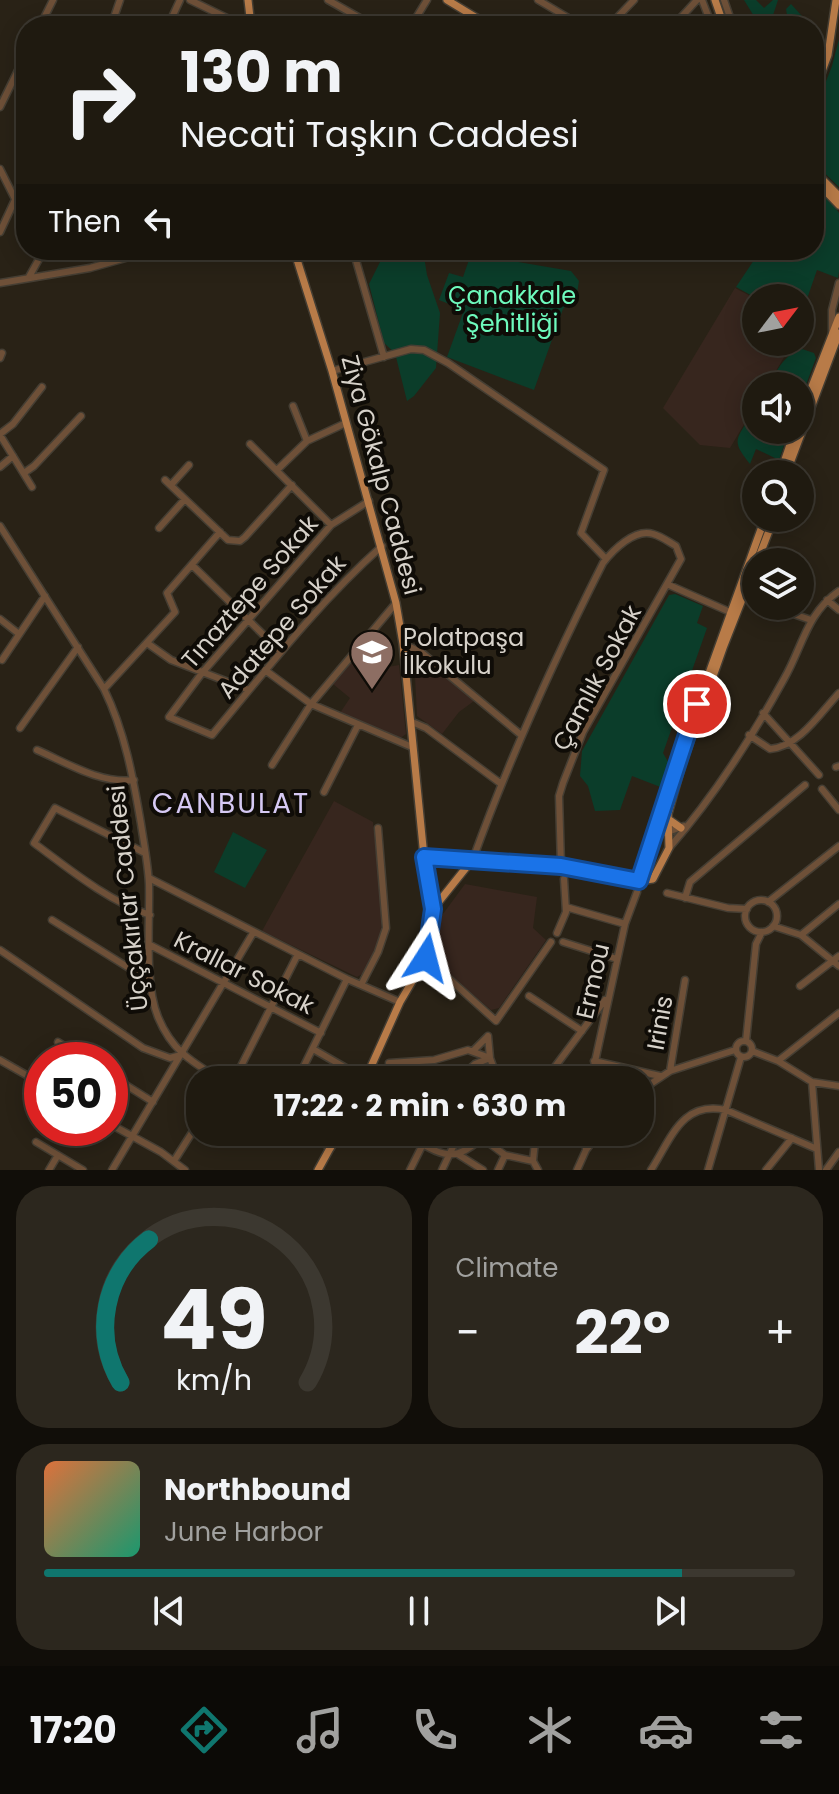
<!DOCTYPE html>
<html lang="en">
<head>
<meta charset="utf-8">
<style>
	:root { --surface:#1f1a10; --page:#2c271e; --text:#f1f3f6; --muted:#a1a19f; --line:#3c3830; --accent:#0f766e }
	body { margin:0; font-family:Poppins,sans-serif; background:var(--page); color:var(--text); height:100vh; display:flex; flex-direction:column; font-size:30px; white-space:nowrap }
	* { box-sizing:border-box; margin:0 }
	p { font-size:26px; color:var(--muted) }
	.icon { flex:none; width:44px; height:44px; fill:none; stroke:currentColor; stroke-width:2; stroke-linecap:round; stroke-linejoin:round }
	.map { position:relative; height:1170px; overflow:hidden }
	.drawer { display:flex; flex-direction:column; gap:16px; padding:16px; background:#110e09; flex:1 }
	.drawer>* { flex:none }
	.guide { position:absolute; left:16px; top:16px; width:808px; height:244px; border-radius:32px; box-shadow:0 4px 20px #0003,0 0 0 2px var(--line); background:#1f1a10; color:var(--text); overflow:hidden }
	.needle { width:52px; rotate:58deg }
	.fabs { position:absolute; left:742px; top:284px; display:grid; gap:16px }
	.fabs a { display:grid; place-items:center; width:72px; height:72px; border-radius:50%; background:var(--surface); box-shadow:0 4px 20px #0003,0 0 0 2px var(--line); font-size:40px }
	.speed { position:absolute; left:24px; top:1042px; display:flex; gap:16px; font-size:40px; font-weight:700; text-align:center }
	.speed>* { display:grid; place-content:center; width:104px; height:104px; border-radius:50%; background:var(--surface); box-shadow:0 4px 20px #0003,0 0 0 2px var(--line); line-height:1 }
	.speed .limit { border:12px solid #d22; background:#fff; color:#111 }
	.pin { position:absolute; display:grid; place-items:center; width:68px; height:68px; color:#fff; margin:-34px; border:4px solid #fff; border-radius:50%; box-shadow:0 2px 8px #0007 }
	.me { position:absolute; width:88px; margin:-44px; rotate:9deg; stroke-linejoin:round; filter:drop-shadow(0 0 6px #0008) }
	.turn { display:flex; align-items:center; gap:28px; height:168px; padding:0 32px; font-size:36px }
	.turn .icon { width:104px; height:104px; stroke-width:2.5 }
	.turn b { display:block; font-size:56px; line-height:68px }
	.then { display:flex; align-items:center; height:76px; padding:0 32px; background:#0003; gap:16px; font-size:30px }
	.big { font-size:60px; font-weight:700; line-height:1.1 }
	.drawer .widget { flex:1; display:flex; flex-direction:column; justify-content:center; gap:12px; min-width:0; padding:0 28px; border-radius:32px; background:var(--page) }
	.drawer .dial { align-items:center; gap:0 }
	.dial svg { height:208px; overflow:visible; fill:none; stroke:var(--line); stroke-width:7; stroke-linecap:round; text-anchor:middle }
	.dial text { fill:var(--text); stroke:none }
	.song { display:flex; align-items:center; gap:24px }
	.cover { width:96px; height:96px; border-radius:12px; background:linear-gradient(135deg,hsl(20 70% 55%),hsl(160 70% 35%)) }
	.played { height:8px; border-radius:4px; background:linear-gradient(90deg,var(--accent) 85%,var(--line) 85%) }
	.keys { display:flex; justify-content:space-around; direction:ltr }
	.heat { display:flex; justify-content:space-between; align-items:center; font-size:44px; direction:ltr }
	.drawer .tiles { flex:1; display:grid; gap:16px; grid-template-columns:1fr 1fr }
	.widget:last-child { grid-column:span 2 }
	.trip { position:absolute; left:186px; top:1066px; width:468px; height:80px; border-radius:32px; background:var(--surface); box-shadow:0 4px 20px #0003,0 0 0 2px var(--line); font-weight:700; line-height:80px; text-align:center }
	.dock { display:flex; height:128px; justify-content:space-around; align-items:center; background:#0c0a06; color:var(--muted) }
	.dock .icon { width:56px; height:56px }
	.dock .current { color:var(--accent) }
	.dock b { font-size:36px; color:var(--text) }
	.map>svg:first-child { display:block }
	.education { fill:#37261e }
	.green { fill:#0b3d2a }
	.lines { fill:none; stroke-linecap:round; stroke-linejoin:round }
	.minor-casing { stroke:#453e33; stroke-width:9 }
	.major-casing { stroke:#453e33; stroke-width:10 }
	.minor { stroke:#6e5038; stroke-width:6 }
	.major { stroke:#b87b48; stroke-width:7 }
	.route-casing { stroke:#114b97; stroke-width:20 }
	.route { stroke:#1a73e8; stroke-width:14 }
	.labels { text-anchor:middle; stroke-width:8; stroke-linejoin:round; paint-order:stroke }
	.park-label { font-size:24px; fill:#6efabd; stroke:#0f0c07 }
	.street-label { font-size:24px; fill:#d7d2ca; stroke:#0f0c07 }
	.poi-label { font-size:24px; fill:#d7d2ca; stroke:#0f0c07; text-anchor:start }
	.quarter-label { font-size:28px; letter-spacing:2px; fill:#d6c9f4; stroke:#0f0c07 }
</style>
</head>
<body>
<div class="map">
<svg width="839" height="1170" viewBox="0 0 839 1170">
	<rect width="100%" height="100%" fill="#292216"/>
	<path class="education" d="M735 288 756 299V342H793L767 386H756V404L730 448 700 445 663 408Z
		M358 654 376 669 399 665 406 734 399 739 340 713 350 698 333 684Z
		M420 655 474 701 459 712 442 734 417 716 414 657Z
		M334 801 373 822 382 913 380 941 362 974 357 977 262 931Z
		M465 884 537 897 533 928 546 940 499 1008 491 1010 439 966 434 948 440 918Z"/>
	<path class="green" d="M744 0H756L764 8 773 0H778L772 18 787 15 786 9 791 4 811 26H760Z
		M839 39V187L814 163V112L832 66Z
		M814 188 832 203 839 213V272L838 278 817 270 800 319V298H756L736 287 756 257 752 250H814Z
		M386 250H423L427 275 440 313 436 368 414 396 407 401 395 353 384 343 369 284Z
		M515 250H593L583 260Z
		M471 254 571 271 579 281 577 293 563 309 534 390 447 357 464 310 439 300 449 273 463 277Z
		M802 349 814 353 816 358 800 401V386H768C777 371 784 354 802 349Z
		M750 417 756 418V430H789L779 460 756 449 750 464C732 441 735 441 750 417Z
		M675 594 703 606 697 623 707 628 663 753 670 765 663 788 632 776 620 810 595 811 588 786 580 776 582 751 669 595Z
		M233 832 267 850 245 888 214 872Z"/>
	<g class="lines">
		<g class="minor-casing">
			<path id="minor" d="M190 0 227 18 253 26
				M328 0 374 26
				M538 0 582 26
				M702 0 712 26
				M724 0 733 26
				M40 26 53 0
				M111 26 120 0
				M168 26 180 0
				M411 26 427 0
				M465 26 472 15
				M609 26 634 0
				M673 26 697 0
				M0 107 26 54
				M0 169 15 199
				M15 199 26 204
				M0 232 26 176
				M353 250 384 357
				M29 277 44 250
				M0 283 90 268 154 250
				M832 333V310L839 283
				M0 358 2 353
				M332 371 411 349 424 350 448 363 604 470 581 533 606 559
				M293 406 307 441
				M0 434 13 424 42 387
				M0 435 32 487
				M250 444 331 525
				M0 467 13 456
				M277 470 307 441 346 423
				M24 473 34 466 81 416
				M165 480 228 540 240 541 245 537 292 485
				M171 485 189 465
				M369 501 331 525 202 673 169 717 212 735C266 670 318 603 382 546
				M0 526 104 689C125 732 133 777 141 824 144 844 148 864 149 884 150 923 144 983 158 1017 172 1051 192 1062 221 1080
				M159 528 185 499
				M192 565 281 652
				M669 585 730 612
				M743 597 756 601
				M827 600 839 610
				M770 606 811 620
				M0 619 19 634
				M147 643 171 660 249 690
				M403 644 421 652 520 734
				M2 660 45 596
				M265 670 311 704 412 747
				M104 689 175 612 167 593 220 532
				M763 713 819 775
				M412 722 426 728 500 783
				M20 728 78 647
				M749 735 770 749C799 747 821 712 839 693
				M37 750C67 763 100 784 134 780
				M272 765 311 704 396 603
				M836 767 839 766
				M822 789 839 810
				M324 792 358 725
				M654 837 684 826
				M669 848C713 798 752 737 784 679 803 646 806 614 839 591
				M145 853 55 808 34 843C69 869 108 901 150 915
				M473 859C511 754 553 662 603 563 613 550 635 528 653 534 661 536 669 542 676 546L681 559 583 732 563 783 559 796 561 866
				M149 878 347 979 400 1002
				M667 893 728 908 747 909
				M685 898 690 882 805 785
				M745 916a16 16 0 1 1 32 0a16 16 0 1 1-32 0Z
				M768 902 839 846
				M566 907 625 924
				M52 920 137 973 150 978
				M773 926 801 935 839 966
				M557 933 566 912 564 879
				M801 935 839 904
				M563 942 617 959
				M150 945 321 1033
				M0 950 143 1048 170 1058 181 1055
				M426 958 496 1021 551 942
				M361 985 378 952 386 928 378 828
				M800 986 839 956
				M529 996 582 1031
				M488 1036 490 1058 498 1080
				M736 1049a8 8 0 1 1 16 0a8 8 0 1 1-16 0Z
				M746 1041 756 944 762 932
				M58 1042 87 1060
				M313 1049 365 1079
				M473 1051 488 1036
				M752 1051 778 1061 812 1082 839 1086
				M0 1060 42 1084
				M594 1061 660 1076
				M778 1061 839 1013
				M389 1063 434 1060 468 1050 490 1058
				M670 1071 685 980
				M110 1075 153 1102
				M380 1076 387 1080
				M234 1080 298 954
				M297 1080 347 979
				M457 1080 475 1064 490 1058
				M545 1080 605 1000
				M591 1080 625 924 637 892
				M812 1082 819 1170
				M640 1091 670 1071 735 1050
				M110 1124 161 1152 185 1170
				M305 1132 331 1148
				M404 1132C442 1157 454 1166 488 1132
				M536 1132 533 1161 538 1170
				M482 1138 505 1155 533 1161
				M36 1142 83 1170
				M586 1150 600 1132
				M459 1155 483 1170
				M174 1161 200 1120
				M49 1170 58 1155
				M112 1170 253 933
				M410 1170 429 1132
				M442 1170 460 1132
				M498 1170 505 1155
				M577 1170 586 1150V1132
				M651 1170C671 1139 682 1100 726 1110L817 1149
				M708 1170 741 1057
				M766 1170 792 1138
				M826 1170 839 1152"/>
		</g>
		<g class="major-casing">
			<path id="major" d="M248 0 251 26
				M447 0 490 26
				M715 0 724 26
				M814 93 828 55 836 0
				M814 171 839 196
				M814 179 839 205
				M294 250 332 371 396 603 403 644 424 857 433 909 432 936 426 958 400 1002 365 1080
				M800 417 839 317
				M780 474 795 430
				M786 474 839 333
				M757 562 774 518
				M668 819 681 828
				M424 857 561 866 639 881 653 879 669 848 668 814 682 764 723 648 756 564
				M639 881 677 762 765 518
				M433 909 473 859
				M318 1170 339 1132"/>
		</g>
		<use href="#minor" class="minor"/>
		<use href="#major" class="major"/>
	</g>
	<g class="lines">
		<g class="route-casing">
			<path id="route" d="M426 958 433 909 424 857 561 866 639 881 697 704"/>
		</g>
		<use href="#route" class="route"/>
	</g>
	<defs>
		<g id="school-pin" transform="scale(2.3)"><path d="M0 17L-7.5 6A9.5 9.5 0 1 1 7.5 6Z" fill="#8d6e63" stroke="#0f0c07"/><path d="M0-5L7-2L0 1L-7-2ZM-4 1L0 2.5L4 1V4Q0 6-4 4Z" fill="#fff"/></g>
	</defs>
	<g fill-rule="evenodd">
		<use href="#school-pin" x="372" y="652"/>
	</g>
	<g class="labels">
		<g class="park-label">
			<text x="512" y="304">Çanakkale<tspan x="512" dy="28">Şehitliği</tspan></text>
		</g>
		<g class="street-label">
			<text transform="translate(381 475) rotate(75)" y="8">Ziya Gökalp Caddesi</text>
			<text transform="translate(250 592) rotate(-49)" y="8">Tınaztepe Sokak</text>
			<text transform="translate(282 627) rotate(-49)" y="8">Adatepe Sokak</text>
			<text transform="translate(597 678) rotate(-62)" y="8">Çamlık Sokak</text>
			<text transform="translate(128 898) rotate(-96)" y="8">Üççakırlar Caddesi</text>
			<text transform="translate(244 973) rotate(27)" y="8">Krallar Sokak</text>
			<text transform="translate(593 981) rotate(-77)" y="8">Ermou</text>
			<text transform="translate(660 1023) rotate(-80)" y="8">Irinis</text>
		</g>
		<g class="poi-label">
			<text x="403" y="646">Polatpaşa<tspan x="403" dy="28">İlkokulu</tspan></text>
		</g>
		<g class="quarter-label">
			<text x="231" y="813">CANBULAT</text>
		</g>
	</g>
</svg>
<div class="fabs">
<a><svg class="needle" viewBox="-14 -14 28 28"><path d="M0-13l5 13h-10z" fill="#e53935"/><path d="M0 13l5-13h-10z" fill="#a1a19f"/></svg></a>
<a><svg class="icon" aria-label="sound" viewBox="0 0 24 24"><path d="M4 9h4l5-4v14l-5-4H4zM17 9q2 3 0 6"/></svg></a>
<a><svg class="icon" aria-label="search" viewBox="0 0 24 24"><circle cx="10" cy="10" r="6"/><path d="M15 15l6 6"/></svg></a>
<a><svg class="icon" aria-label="layers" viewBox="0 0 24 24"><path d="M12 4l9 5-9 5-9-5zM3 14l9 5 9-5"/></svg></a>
</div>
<div class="speed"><div class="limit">50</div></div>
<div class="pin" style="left:697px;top:704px;background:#d93025"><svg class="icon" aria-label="arrive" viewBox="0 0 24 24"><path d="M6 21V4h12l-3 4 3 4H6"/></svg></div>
<svg class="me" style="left:426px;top:958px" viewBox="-20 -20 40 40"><path d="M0-17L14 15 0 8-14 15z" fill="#1a73e8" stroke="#fff" stroke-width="4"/></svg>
<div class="trip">17:22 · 2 min · 630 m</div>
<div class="guide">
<div class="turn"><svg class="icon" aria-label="right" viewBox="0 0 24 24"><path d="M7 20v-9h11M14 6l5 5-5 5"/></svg><div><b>130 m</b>Necati Taşkın Caddesi</div></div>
<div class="then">Then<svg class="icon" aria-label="left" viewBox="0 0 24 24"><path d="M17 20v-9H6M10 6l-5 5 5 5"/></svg></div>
</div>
</div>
<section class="drawer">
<div class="tiles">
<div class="widget dial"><svg viewBox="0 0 100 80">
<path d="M14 69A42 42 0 1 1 86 69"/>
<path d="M14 69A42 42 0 0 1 25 14" stroke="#0f766e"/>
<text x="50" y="56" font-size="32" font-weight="700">49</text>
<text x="50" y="72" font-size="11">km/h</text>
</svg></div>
<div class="widget"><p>Climate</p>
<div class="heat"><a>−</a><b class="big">22°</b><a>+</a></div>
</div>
<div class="widget">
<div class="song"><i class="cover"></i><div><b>Northbound</b><p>June Harbor</p></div></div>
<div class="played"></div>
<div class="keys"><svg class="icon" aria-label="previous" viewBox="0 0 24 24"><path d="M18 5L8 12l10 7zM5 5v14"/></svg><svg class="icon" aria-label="pause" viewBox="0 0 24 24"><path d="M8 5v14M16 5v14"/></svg><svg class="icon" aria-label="next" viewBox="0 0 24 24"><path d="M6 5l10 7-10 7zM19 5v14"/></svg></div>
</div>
</div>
</section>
<nav class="dock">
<b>17:20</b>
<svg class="icon current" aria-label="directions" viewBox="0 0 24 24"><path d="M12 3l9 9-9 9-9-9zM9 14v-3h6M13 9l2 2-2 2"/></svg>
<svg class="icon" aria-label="music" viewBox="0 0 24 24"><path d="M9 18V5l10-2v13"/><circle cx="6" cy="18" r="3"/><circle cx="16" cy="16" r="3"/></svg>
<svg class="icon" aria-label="phone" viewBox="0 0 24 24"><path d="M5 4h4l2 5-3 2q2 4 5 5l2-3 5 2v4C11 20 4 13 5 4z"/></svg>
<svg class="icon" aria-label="climate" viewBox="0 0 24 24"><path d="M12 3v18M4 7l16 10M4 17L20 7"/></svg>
<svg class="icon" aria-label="car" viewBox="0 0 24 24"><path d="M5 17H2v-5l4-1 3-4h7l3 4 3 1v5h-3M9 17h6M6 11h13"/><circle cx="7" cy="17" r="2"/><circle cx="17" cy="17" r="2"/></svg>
<svg class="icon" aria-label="filters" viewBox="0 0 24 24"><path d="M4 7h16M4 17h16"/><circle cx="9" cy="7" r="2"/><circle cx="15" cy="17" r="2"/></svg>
</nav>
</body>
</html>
